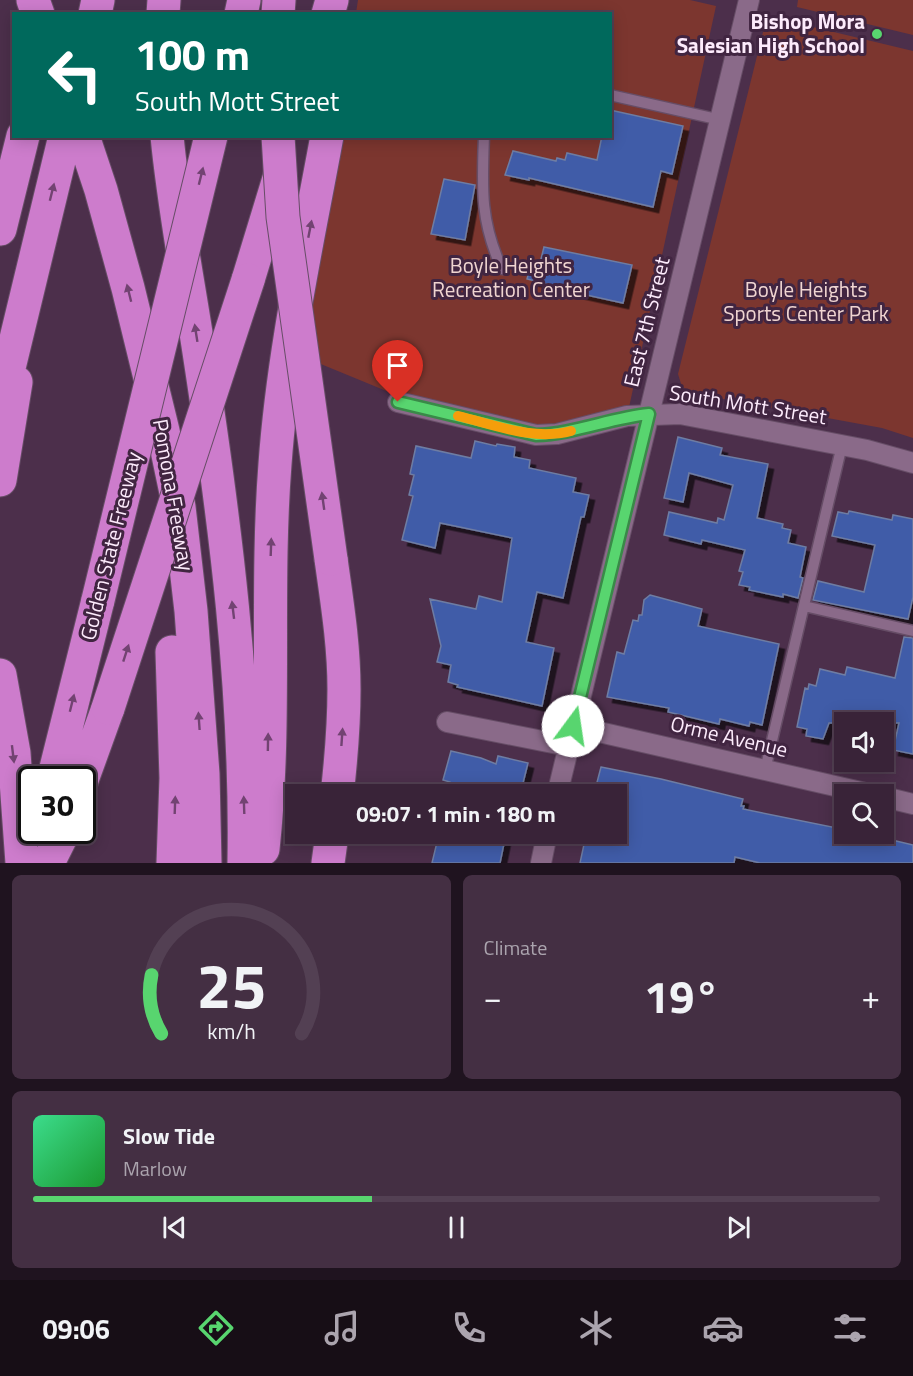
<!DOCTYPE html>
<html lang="en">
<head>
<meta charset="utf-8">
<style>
	:root { --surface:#392338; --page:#442f43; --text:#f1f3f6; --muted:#aba4ae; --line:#534053; --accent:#58d56f }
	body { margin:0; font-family:"Titillium Web",sans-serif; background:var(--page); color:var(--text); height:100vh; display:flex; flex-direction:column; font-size:22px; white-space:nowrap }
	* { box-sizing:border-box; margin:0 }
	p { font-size:20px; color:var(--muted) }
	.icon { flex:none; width:33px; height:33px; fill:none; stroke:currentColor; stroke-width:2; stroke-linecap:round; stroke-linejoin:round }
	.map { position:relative; height:863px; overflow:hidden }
	.drawer { display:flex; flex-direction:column; gap:12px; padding:12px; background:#1f131f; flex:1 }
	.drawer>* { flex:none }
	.top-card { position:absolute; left:12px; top:12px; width:600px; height:126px; border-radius:0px; box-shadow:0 3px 15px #0003,0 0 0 2px var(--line); background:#00695c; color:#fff; overflow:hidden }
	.buttons { position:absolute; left:834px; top:712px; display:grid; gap:12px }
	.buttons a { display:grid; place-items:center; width:60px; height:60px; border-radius:0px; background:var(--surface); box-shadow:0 3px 15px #0003,0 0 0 2px var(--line); font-size:30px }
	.speed { position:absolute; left:18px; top:766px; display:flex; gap:12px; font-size:30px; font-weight:700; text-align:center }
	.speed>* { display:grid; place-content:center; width:78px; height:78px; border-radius:50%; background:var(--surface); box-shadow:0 3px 15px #0003,0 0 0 2px var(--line); line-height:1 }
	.speed .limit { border:3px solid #111; border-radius:9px; background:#fff; color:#111 }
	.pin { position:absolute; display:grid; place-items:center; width:51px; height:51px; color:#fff; margin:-62px -26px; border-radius:50% 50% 50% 0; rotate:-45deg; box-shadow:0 0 6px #0007 }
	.pin .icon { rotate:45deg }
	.me { position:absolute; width:66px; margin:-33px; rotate:14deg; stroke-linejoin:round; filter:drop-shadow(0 0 4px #0008) }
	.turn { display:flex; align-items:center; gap:21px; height:126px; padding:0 24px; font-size:27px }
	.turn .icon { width:78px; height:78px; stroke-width:2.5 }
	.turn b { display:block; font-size:42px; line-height:51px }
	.big { font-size:45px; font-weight:700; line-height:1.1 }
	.drawer .tile { flex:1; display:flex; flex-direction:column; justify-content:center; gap:9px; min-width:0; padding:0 21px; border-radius:9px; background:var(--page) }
	.drawer .dial { align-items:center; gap:0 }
	.dial svg { height:156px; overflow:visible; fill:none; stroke:var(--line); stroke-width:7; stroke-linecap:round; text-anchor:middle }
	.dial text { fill:var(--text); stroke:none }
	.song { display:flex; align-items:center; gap:18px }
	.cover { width:72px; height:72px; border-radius:9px; background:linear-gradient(135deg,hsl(150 70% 55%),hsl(130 70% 35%)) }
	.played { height:6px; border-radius:3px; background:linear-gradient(90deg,var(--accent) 40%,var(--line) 40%) }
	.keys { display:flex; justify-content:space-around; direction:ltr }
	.heat { display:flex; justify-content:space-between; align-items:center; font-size:33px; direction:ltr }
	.drawer .tiles { flex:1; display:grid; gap:12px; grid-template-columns:1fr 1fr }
	.tile:last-child { grid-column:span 2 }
	.trip { position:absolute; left:285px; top:784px; width:342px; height:60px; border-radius:0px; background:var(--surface); box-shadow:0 3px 15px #0003,0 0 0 2px var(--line); font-weight:700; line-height:60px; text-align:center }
	.tabs { display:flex; height:96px; justify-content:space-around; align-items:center; background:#170e16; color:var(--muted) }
	.tabs .icon { width:42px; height:42px }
	.tabs .selected { color:var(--accent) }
	.tabs b { font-size:27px; color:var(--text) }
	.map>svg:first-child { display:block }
	.green { fill:#7c362f }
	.building { fill:#415ba8; stroke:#6e7da3; stroke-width:1.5; filter:url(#shadow) }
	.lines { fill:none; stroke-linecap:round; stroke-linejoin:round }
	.service-casing { stroke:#664d66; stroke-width:13 }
	.minor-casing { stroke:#664d66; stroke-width:22 }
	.motorway-casing { stroke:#664d66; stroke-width:35 }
	.service { stroke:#8a6a89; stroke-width:10 }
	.minor { stroke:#8a6a89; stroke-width:20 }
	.motorway { stroke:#cd7ccc; stroke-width:33 }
	.motorway-bridge-casing { stroke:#664d66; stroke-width:35; stroke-linecap:butt }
	.motorway-bridge { stroke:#cd7ccc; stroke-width:33 }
	.oneway { fill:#724372 }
	.route-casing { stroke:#398a48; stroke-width:15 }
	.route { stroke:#58d56f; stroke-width:10 }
	.slow { stroke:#f59e0b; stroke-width:10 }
	.poi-dot { fill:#58d56f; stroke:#412541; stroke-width:2 }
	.labels { text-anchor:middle; stroke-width:6; stroke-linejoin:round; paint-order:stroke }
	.poi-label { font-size:21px; font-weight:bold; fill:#fdebfc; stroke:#412541; text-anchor:end }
	.park-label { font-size:21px; fill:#f0d5d1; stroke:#412541 }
	.street-label { font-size:21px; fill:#fdebfc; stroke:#412541 }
</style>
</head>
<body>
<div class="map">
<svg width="913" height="863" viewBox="0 0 913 863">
	<defs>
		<filter id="shadow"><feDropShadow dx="5.5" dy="5.5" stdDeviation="0" flood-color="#0009"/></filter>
	</defs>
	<rect width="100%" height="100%" fill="#4c2f4b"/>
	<path class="green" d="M358 0H690L716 6 628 412 554 432 401 397 311 360 302 299 334 137 610 136V14L356 13Z
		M798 0H913V35L797 7Z
		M767 16 913 51V438L882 428 701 395 682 387 678 374Z"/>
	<path class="building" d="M610 110 683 126 672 174 661 171 653 207 529 178V180L505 175 513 151 556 161 557 158 565 160 567 153 597 160 602 136H610Z
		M444 179 475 185 465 240 431 234Z
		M544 247 632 265 623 303 568 291V289L527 279 532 261 540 263Z
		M678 437 722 448 720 455 768 464 757 518 783 524 782 528 791 530 788 543 806 547 800 577 803 578 798 598 783 594V597L749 590 750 587 739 585 743 572 739 571 745 550 702 540 701 544 664 535 669 512 717 523 718 518 724 520 733 485 689 473 683 502 664 498Z
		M475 441 496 446 497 444 515 447 514 457 530 460 529 468 576 478 573 492 589 495 584 517H581L563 598 537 592 526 642 554 648 542 706 457 687 458 685 448 682 451 665 437 662 441 646 430 599 476 609 479 596 502 602 512 538 440 523 435 548 402 540 413 496 409 495 414 475 410 474 416 446 471 458Z
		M849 511 892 520 893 515 913 519V597L908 619 813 600 818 581 864 592 875 545 832 536 838 512 848 514Z
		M650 595 702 609 698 626 779 644 762 725 750 722 749 726 720 719 719 724 668 712 669 708 607 697 617 652 624 654 633 620 638 621 639 615H642L644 600Z
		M904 637 913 638V754L893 750 899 723H829L823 739 806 736 807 729 797 727 805 688 808 689 809 684 816 686 820 669 845 675 847 667 895 678Z
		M451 751 481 758 496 764 498 756 528 763 520 795H447L450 782 443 780Z
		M601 767 661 779 743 799 741 806H744L743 809 842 829 841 834H867L913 845V863H760L735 857 734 863H580L586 835 616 840V795H595L596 791 595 790Z
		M439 834H506L500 863H432Z"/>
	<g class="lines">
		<g class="service-casing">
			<path id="service" d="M610 95 721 120
				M484 136C482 188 480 221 502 269
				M804 606 913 631
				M765 770 842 445"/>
		</g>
		<g class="minor-casing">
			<path id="minor" d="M398 402 536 435 557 434 627 416 680 414 867 450 913 463
				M447 722 568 746
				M573 726 874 795
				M557 795 749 0
				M884 797 913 804
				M541 863 547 834"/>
		</g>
		<g class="motorway-casing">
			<path id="motorway" d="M33 0 38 14
				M95 14 98 0
				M163 14 164 0
				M241 14 244 0
				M278 14 279 0
				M328 14 332 0
				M83 136 101 190 128 288 163 431 179 507 191 611 203 774 205 863
				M167 136C174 209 188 280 199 352 225 521 247 691 244 863
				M0 229 23 136
				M248 280 280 175
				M0 405 65 136
				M0 480 16 382
				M331 559C337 602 344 645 344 689 344 724 341 760 337 795
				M172 652 176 778 173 863
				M0 675 14 753 22 863
				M53 780 98 600
				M82 780 108 708
				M263 849C277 722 265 592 275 464 283 353 307 245 327 136
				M48 863 64 831
				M328 863 332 834"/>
		</g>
		<use href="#service" class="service"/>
		<use href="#minor" class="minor"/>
		<use href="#motorway" class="motorway"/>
		<g class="motorway-bridge-casing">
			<path id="motorway-bridge" d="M278 136 283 217 331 559
				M98 600 211 136
				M108 708 248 280"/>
		</g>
		<use href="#motorway-bridge" class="motorway-bridge"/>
	</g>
	<defs><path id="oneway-solid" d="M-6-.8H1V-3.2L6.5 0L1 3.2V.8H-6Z" transform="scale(1.5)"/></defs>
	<g class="oneway">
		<use href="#oneway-solid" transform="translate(201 176) rotate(-76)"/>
		<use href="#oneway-solid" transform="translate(52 192) rotate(-76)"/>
		<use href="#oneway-solid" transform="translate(310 229) rotate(-79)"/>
		<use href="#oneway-solid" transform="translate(129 293) rotate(-104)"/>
		<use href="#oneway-solid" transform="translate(196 333) rotate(-99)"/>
		<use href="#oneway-solid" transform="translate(323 501) rotate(-98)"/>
		<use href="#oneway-solid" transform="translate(271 547) rotate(-88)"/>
		<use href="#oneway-solid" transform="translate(233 610) rotate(-97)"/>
		<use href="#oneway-solid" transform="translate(126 653) rotate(-72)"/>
		<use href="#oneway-solid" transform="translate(72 703) rotate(-76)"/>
		<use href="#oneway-solid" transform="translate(199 721) rotate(-94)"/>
		<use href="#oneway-solid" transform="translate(342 737) rotate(-86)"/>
		<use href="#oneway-solid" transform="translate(268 742) rotate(-89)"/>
		<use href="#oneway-solid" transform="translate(13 754) rotate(83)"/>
		<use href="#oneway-solid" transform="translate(175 805) rotate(-88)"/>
		<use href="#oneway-solid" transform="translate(244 805) rotate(-92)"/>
	</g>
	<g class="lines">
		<g class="route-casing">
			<path id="route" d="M398 402 536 435C574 434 610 418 649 414L573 726"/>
		</g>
		<use href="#route" class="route"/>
		<path class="slow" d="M458 416C495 425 534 441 571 431"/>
	</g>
	<circle class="poi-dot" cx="877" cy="34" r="6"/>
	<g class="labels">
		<g class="poi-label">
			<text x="865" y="29">Bishop Mora<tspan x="865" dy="24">Salesian High School</tspan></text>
		</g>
		<g class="park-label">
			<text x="511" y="273">Boyle Heights<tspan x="511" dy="24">Recreation Center</tspan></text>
			<text x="806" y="297">Boyle Heights<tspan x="806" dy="24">Sports Center Park</tspan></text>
		</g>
		<g class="street-label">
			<text transform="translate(647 322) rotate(-76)" y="7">East 7th Street</text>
			<text transform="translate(748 405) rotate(9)" y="7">South Mott Street</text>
			<text transform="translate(173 495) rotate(80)" y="7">Pomona Freeway</text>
			<text transform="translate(111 546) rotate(-76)" y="7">Golden State Freeway</text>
			<text transform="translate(729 737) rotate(13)" y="7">Orme Avenue</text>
		</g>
	</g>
</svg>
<div class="buttons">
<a><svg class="icon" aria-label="sound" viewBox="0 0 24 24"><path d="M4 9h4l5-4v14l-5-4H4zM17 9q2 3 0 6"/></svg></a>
<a><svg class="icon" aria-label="search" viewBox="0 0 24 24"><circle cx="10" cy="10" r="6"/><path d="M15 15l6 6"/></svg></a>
</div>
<div class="speed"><div class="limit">30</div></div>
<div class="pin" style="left:398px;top:402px;background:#d93025"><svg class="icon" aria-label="arrive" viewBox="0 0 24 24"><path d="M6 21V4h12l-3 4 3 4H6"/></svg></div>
<svg class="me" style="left:573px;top:726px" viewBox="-20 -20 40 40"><circle r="19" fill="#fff"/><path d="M0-13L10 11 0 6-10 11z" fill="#58d56f"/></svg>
<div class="trip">09:07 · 1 min · 180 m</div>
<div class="top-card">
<div class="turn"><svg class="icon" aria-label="left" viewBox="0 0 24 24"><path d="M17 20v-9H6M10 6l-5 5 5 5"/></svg><div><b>100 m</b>South Mott Street</div></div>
</div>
</div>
<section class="drawer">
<div class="tiles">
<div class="tile dial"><svg viewBox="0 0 100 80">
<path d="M14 69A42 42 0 1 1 86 69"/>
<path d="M14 69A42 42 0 0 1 9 39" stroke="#58d56f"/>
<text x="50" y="56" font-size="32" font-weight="700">25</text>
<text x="50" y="72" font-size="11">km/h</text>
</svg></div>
<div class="tile"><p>Climate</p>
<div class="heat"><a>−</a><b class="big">19°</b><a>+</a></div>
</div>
<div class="tile">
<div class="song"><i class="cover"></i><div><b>Slow Tide</b><p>Marlow</p></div></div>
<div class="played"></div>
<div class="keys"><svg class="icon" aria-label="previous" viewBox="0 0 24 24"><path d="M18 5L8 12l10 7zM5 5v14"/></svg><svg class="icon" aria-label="pause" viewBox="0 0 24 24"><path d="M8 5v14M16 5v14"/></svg><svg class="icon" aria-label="next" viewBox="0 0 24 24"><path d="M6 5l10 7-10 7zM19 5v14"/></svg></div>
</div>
</div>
</section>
<nav class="tabs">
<b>09:06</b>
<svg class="icon selected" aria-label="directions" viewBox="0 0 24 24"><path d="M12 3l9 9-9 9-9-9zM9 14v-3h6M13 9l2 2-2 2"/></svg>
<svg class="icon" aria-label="music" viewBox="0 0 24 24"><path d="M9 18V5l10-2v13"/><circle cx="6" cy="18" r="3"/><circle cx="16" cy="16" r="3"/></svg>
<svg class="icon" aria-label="phone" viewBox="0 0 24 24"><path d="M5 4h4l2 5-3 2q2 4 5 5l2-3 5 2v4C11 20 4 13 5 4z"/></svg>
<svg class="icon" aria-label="climate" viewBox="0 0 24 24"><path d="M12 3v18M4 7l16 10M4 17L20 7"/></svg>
<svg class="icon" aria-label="car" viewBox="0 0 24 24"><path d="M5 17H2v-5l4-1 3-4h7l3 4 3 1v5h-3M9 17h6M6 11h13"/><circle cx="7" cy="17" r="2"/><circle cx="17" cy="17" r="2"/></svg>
<svg class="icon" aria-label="filters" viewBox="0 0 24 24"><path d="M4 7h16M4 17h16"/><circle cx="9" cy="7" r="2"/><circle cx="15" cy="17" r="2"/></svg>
</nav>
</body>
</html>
